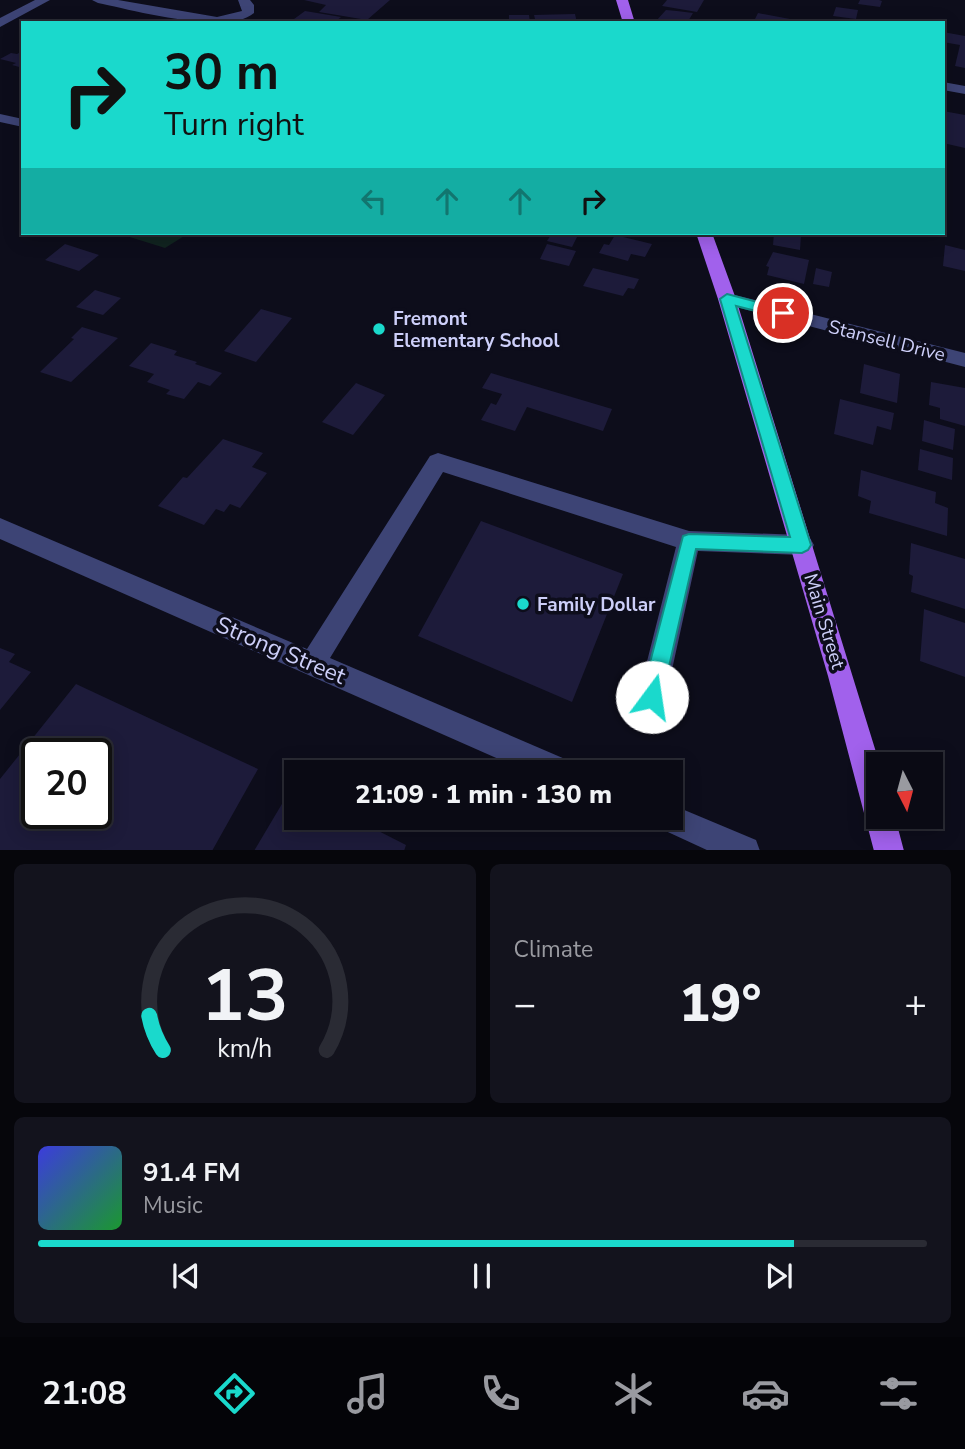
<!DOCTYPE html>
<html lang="en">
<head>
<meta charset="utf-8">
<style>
	:root { --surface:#0a0a14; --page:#13131d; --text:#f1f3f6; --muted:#999aa0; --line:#2a2b34; --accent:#1ad9cc }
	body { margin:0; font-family:"Nunito Sans",sans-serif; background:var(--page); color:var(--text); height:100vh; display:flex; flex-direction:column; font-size:26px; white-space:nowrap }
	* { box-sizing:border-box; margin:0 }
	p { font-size:23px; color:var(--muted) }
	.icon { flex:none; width:38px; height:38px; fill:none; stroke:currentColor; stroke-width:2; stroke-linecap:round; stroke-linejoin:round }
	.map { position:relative; height:850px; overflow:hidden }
	.sheet { display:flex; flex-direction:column; gap:14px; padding:14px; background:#06060b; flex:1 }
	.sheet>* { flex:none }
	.guide { position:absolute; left:21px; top:21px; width:924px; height:214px; border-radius:0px; box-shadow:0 4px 18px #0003,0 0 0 2px var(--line); background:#1ad9cc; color:#111; overflow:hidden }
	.needle { width:46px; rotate:174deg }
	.fabs { position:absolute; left:866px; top:752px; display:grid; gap:14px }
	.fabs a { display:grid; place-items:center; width:77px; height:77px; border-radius:0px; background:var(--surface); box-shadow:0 4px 18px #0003,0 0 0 2px var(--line); font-size:35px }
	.speed { position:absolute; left:21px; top:738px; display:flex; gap:14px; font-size:35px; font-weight:700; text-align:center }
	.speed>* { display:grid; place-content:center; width:91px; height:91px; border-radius:50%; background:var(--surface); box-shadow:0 4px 18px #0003,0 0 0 2px var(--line); line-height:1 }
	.speed .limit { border:4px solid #111; border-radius:10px; background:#fff; color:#111 }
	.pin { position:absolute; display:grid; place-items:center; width:60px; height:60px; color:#fff; margin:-30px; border:4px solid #fff; border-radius:50%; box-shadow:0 2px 7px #0007 }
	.me { position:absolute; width:77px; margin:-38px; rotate:14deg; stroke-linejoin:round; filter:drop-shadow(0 0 5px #0008) }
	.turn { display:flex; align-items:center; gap:24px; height:147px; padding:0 28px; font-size:32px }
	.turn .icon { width:91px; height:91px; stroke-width:2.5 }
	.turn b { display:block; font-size:49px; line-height:60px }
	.lanes { display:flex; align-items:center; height:66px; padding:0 28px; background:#0003; justify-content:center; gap:35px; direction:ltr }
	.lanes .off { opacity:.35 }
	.big { font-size:52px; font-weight:800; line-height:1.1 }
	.sheet .card { flex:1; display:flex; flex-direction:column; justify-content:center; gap:10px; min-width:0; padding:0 24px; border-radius:10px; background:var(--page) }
	.sheet .dial { align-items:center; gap:0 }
	.dial svg { height:182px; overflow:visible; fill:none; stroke:var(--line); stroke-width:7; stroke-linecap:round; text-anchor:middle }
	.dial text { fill:var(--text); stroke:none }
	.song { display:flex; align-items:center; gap:21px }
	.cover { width:84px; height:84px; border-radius:10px; background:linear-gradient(135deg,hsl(240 70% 55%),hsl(130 70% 35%)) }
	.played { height:7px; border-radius:4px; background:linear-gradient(90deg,var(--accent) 85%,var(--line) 85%) }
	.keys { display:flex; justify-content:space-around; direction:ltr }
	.heat { display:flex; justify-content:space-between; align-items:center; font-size:38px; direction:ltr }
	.sheet .tiles { flex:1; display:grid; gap:14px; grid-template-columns:1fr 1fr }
	.card:last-child { grid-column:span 2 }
	.trip { position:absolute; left:284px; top:760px; width:399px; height:70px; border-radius:0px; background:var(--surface); box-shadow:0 4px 18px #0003,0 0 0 2px var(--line); font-weight:800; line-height:70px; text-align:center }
	.dock { display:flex; height:112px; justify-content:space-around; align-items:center; background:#040408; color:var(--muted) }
	.dock .icon { width:49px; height:49px }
	.dock .selected { color:var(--accent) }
	.dock b { font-size:32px; color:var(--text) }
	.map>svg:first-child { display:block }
	.green { fill:#112420 }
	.building { fill:#1d1b3a; fill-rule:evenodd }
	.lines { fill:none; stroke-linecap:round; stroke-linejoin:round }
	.minor { fill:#3d4475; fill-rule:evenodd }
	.major { fill:#a161ec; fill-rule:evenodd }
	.route { fill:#1ad9cc; stroke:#118d85; stroke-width:2 }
	.poi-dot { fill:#1ad9cc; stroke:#0d0d1b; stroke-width:2.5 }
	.labels { text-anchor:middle; stroke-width:7; stroke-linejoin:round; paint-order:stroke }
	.poi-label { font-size:19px; font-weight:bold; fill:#cdcff9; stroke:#0d0d1b; text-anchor:start }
	.street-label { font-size:19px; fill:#cdcff9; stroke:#0d0d1b }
	.near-street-label { font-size:23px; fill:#cdcff9; stroke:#0d0d1b }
</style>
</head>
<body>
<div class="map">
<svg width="965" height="851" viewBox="0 0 965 851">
	<rect width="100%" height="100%" fill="#0d0d1b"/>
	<path class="green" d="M117 233H189L165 248Z"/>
	<path class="building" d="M304 0H390L367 20 319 12 326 5Z
		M667 0H704L697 12 662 6Z
		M860 0H879L882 1 880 7 858 4Z
		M836 7 858 10 856 19 833 16Z
		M666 10 677 11 693 13 687 23 656 21Z
		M305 11 341 17 334 23 290 22Z
		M758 13 790 19 788 23H753Z
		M575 14 577 23H536L534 15Z
		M509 15H529L530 23H509Z
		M943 32 965 36V68L955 66 960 45 943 42Z
		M23 51V68L12 65 16 63 0 59 11 53 17 54Z
		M943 111 965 115V148L943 143Z
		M552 233H579L572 247 547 241Z
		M774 233 801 235 800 250 773 245Z
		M615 235 652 244 645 257 631 254 628 261 599 253 604 244 609 245Z
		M65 244 99 255 79 271 45 260Z
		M547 244 576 251 569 266 540 259Z
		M945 245 965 250V271L943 266Z
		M773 252 809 260 804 284 767 275 769 267 766 266Z
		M593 268 639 279 634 289 628 288 623 296 583 286Z
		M816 268 832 272 829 287 813 284Z
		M95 290 121 298 103 315 76 307Z
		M261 309 292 318 256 362 224 351Z
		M82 327 118 338 71 382 40 372 74 339 71 338Z
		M151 343 177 351 174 355 197 362 195 364 222 373 210 386 198 382 184 399 166 394 170 390 147 382 154 374 129 366Z
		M864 364 900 374 897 403 860 393Z
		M491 373 612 409 603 431 527 407 515 431 481 420 491 403 496 405 502 394 482 388Z
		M931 382 965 388V426L940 419V408L929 405Z
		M356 383 385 395 353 435 322 422Z
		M840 399 894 413 891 430 877 426 873 445 834 434Z
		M924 420 955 429 953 450 922 441Z
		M223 439 263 453 252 467 267 473 240 508 230 504 224 512 216 509 204 525 158 506 183 477 187 478Z
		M920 449 953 458 952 480 918 470Z
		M861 470 936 492 935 503 948 508 947 536 869 513 871 501 858 496Z
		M481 521 623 574 572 702 418 636Z
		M911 543 965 559V609L911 592 913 576 909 574Z
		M924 609 965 623V677L920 661Z
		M0 648 15 654 9 662 31 672 0 710Z
		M76 684 258 769 212 851H0V779ZM37 754H96V814H37Z
		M292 787 296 789V817H351L406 845 404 851H254Z"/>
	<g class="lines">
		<path class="minor" d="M35 0H50L0 27V18Z
			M92 0H118L217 17 242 11 238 0H250L254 5V13C228 36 132 10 98 3Z
			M943 82 965 86V94L943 90Z
			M0 114 23 119V127L0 122Z
			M727 293 965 353V367L721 303 718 299Z
			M438 453 689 531 802 535 810 538 814 545 810 552 802 555 698 551 666 697 662 706 652 710 642 706 638 697 676 547 443 472 330 658 572 762 576 772H528L0 539V518L307 649 430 456Z
			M670 804 756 840 760 851H709L657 827 652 817H670Z"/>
		<path class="major" d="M616 0H628L635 23H623Z
			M696 233H712L736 299 880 765 878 817H895L904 851H874L828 676 718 299Z"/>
	</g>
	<path class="route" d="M727 294 788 310 790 313 783 318 736 306 811 545 808 550 802 553 696 549 662 697 659 704 652 707 644 704 641 697 683 536 689 534 790 537 720 299Z"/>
	<g class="poi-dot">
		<circle cx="379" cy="329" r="7"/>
		<circle cx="523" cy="604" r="7"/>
	</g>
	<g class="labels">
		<g class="poi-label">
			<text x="393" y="325">Fremont<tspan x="393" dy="22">Elementary School</tspan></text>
			<text x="537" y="611">Family Dollar</text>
		</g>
		<g class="street-label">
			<text transform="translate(887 340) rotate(14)" y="7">Stansell Drive</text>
			<text transform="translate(825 621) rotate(73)" y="7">Main Street</text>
		</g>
		<g class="near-street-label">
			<text transform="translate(281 650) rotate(23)" y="8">Strong Street</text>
		</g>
	</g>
</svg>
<div class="fabs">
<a><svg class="needle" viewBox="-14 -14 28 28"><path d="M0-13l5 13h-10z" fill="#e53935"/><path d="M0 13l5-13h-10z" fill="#999aa0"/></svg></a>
</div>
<div class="speed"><div class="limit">20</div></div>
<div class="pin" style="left:783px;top:313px;background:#d93025"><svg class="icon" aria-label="arrive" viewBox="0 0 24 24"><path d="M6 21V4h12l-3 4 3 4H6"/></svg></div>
<svg class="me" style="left:652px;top:697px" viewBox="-20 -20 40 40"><circle r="19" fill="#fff"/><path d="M0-13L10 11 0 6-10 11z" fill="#1ad9cc"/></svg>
<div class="trip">21:09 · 1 min · 130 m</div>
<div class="guide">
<div class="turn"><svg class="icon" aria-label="right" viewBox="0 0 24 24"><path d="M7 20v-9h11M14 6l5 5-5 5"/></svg><div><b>30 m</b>Turn right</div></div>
<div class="lanes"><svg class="icon off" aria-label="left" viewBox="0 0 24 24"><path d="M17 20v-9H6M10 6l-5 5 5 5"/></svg><svg class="icon off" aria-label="ahead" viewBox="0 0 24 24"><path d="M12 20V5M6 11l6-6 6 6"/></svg><svg class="icon off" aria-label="ahead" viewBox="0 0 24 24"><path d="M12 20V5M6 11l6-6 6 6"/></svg><svg class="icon" aria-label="right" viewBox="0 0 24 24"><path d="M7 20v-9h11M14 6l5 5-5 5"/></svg></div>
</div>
</div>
<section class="sheet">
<div class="tiles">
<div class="card dial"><svg viewBox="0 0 100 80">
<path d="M14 69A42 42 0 1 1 86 69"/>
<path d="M14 69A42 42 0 0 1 8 54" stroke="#1ad9cc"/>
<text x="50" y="56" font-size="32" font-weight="700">13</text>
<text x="50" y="72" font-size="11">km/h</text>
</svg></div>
<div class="card"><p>Climate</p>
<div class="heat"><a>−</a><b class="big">19°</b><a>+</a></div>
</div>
<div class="card">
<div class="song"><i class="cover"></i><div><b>91.4 FM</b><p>Music</p></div></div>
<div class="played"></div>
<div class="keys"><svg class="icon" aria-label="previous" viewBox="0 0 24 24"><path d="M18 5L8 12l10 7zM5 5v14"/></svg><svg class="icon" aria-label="pause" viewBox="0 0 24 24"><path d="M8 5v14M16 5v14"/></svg><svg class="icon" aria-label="next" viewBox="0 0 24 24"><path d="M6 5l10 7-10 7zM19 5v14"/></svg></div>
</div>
</div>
</section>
<nav class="dock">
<b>21:08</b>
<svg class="icon selected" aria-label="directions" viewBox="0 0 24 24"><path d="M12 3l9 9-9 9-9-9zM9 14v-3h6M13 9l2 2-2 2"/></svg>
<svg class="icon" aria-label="music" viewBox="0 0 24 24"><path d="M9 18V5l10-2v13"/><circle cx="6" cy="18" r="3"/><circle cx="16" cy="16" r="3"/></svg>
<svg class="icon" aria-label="phone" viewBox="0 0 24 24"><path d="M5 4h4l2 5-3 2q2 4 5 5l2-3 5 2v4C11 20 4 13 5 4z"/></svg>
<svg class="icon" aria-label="climate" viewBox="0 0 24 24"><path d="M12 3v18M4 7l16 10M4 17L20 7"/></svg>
<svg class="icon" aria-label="car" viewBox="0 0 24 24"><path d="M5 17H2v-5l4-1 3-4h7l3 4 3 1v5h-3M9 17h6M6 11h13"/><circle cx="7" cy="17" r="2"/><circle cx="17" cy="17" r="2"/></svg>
<svg class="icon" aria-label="filters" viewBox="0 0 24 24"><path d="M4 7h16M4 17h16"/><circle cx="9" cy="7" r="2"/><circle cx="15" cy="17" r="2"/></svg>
</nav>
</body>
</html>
